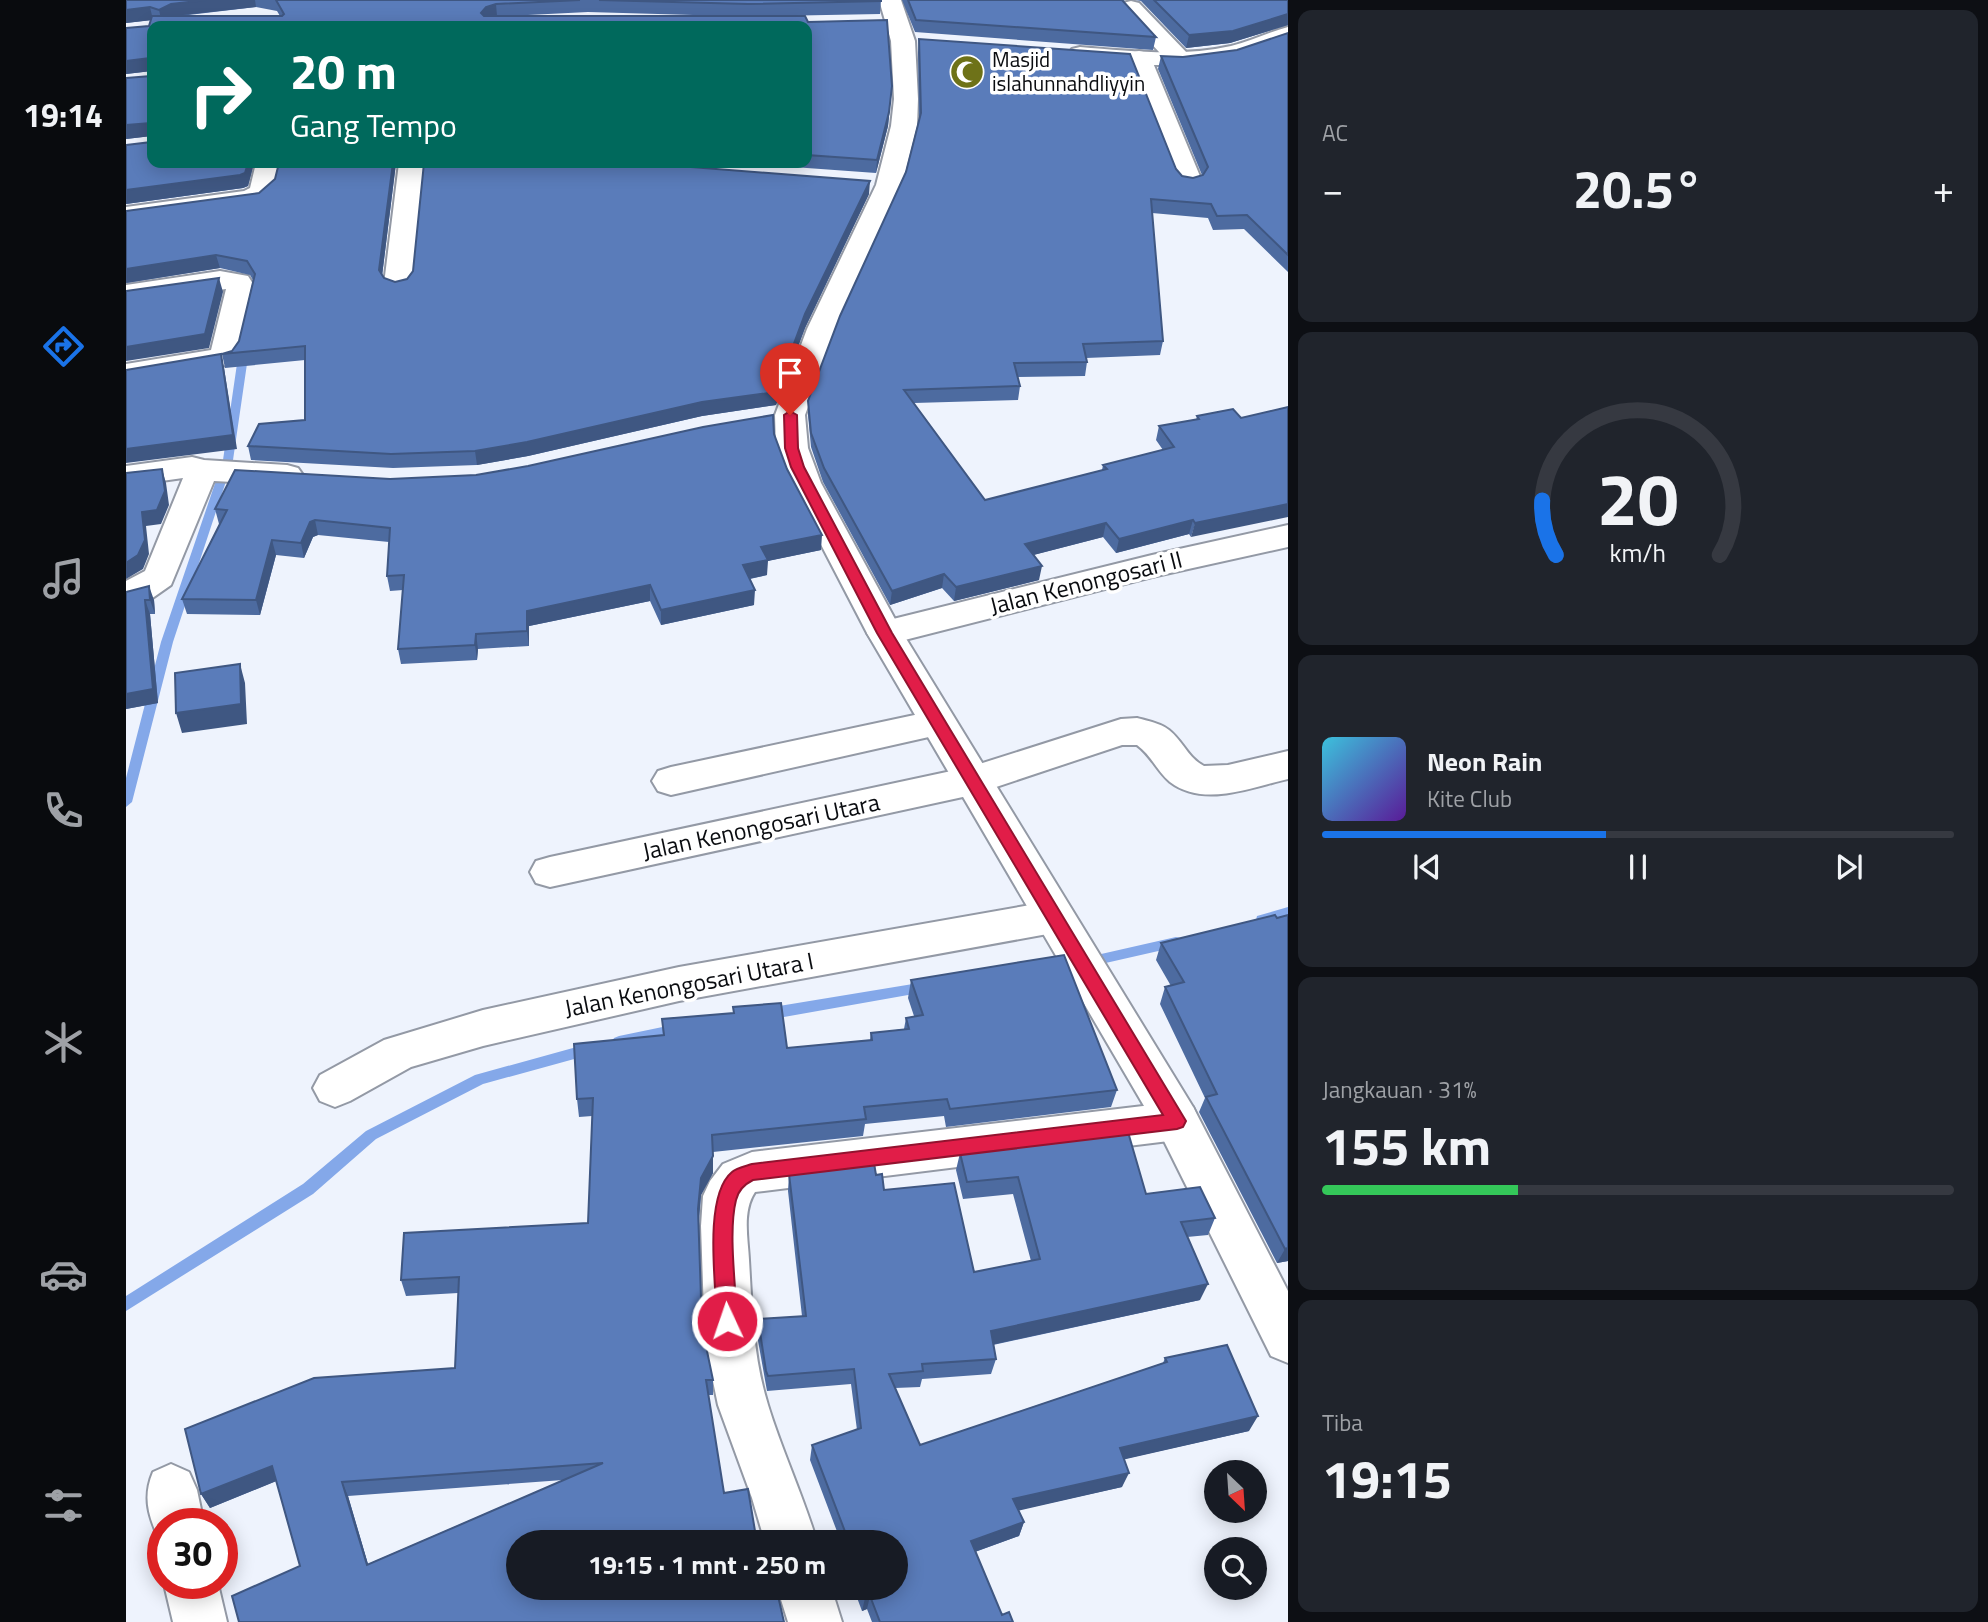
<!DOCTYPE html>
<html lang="id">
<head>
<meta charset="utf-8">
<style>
	:root { --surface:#171b24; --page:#20242c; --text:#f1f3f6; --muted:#9ea1a6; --line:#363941; --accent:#1a73e8 }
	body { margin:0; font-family:"Titillium Web",sans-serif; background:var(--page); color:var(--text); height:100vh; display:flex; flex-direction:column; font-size:26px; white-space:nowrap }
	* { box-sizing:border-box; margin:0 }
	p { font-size:23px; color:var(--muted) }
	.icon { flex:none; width:38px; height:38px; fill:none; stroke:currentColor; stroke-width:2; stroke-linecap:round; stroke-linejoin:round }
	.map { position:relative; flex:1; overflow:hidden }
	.details { display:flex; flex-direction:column; gap:10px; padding:10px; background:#0d0f14; width:700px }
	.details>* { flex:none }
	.banner { position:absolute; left:21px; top:21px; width:665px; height:147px; border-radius:14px; box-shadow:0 4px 18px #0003; background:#00695c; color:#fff; overflow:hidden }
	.needle { width:46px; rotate:155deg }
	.fabs { position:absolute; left:1078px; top:1460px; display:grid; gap:14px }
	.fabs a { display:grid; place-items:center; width:63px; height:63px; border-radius:50%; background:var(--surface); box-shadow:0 4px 18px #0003; font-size:35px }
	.speed { position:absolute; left:21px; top:1508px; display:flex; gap:14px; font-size:35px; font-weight:700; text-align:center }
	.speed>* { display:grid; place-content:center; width:91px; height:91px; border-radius:50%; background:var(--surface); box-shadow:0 4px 18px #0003; line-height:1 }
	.speed .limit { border:10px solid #d22; background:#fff; color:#111 }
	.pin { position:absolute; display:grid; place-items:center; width:60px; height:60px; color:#fff; margin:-72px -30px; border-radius:50% 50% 50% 0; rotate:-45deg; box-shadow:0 0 7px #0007 }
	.pin .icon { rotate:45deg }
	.me { position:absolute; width:77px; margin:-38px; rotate:357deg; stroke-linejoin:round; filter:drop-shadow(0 0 5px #0008) }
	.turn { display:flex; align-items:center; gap:24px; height:147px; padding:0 28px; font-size:32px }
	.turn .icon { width:91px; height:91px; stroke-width:2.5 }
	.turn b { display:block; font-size:49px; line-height:60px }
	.big { font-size:52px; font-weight:700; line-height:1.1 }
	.details .widget { flex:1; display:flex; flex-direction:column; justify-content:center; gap:10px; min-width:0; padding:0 24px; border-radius:14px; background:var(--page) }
	.details .dial { align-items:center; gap:0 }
	.dial svg { height:182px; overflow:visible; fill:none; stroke:var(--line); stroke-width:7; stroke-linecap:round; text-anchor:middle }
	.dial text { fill:var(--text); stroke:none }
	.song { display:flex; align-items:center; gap:21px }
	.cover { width:84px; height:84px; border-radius:10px; background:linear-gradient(135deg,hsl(190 70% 55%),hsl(270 70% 35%)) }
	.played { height:7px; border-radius:4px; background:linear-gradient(90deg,var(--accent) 45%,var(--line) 45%) }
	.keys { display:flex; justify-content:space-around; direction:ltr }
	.heat { display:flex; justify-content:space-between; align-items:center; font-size:38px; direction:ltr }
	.charge { height:10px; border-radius:5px; background:linear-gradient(90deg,#34c759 31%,var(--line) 0) }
	.trip { position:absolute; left:380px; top:1530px; width:402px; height:70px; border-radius:35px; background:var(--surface); box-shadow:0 4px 18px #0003; font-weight:700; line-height:70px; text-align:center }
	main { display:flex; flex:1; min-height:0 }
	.menu { display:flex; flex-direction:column; width:126px; justify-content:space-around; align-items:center; background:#090b0e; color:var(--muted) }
	.menu .icon { width:49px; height:49px }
	.menu .current { color:var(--accent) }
	.menu b { font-size:32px; color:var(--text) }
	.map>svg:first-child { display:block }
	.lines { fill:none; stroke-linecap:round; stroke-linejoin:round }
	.stream { fill:#84a8e9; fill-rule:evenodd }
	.street-casing { stroke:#9399a5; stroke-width:4 }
	.secondary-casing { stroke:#9399a5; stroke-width:4 }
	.street { fill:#fff; fill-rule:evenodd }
	.secondary { fill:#fff; fill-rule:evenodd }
	.wall { fill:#4d6ba0; fill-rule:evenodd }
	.shaded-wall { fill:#3f5782 }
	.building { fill:#5a7cba; stroke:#3f5782; stroke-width:2; fill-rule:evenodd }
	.route { fill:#e11d48; stroke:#92132f; stroke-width:2 }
	.labels { text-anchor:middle; stroke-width:7; stroke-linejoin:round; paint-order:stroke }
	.far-poi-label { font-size:21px; fill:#0a0c10; stroke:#fff; text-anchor:start }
	.street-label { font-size:24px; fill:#0a0c10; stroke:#fff }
</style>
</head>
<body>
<main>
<nav class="menu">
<b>19:14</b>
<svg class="icon current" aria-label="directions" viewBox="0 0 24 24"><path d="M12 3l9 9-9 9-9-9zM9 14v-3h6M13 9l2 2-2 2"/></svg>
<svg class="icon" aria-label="music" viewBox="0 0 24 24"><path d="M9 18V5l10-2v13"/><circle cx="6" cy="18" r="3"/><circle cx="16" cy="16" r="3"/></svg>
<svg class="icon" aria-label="phone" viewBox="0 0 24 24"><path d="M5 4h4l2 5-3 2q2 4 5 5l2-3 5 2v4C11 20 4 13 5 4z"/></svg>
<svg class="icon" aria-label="climate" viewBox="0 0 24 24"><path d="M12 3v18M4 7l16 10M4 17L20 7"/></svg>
<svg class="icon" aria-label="car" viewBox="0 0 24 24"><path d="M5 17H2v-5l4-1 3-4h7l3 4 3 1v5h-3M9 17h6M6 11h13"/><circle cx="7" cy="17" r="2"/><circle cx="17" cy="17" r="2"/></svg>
<svg class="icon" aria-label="filters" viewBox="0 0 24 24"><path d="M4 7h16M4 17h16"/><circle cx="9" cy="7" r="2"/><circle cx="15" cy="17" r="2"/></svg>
</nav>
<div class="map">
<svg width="1162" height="1622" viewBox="0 0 1162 1622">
	<rect width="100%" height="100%" fill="#eef3fd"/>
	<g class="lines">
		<path class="stream" d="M118 347 123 350 107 460 47 642 6 802 0 807V778L35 642 97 460 113 350Z
			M1162 907V917L1136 925 1131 924 1130 920 1131 916Z
			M1050 937 1055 938 1057 942 1055 946 1050 947 962 967 957 966 955 962 957 958 962 957Z
			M799 982 804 983 806 987 804 991 799 992 641 1020 636 1018 634 1014 636 1010 641 1008Z
			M551 1024 556 1026 558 1030 556 1034 551 1036 493 1048 488 1046 486 1042 488 1038 493 1036Z
			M465 1043 470 1045 472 1049 470 1053 357 1084 250 1139 187 1194 0 1311V1296L177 1184 240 1131 349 1075Z"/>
		<g class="street-casing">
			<path id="street" d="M1005 1 1013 3 1063 55 1066 60 1063 65 1054 67 1045 65 997 13 993 8 997 3Z
				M1013 51 1022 53 1025 58 1076 181 1072 187 1063 189 1054 187 1050 181 1001 58 1004 53Z
				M130 163H156L149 192 134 204 0 223V207L118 191 124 188Z
				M273 163H299L286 284 282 290 272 293 262 290 258 284Z
				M94 271 122 276 129 287 114 354 107 363 96 366 0 382V364L85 350 100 289 0 303V285Z
				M66 457 78 460 161 465 172 468 177 475 172 482 161 485 88 481 45 585 25 599 0 605V581L19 571 57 478 0 486V466Z
				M1162 525V547L1026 577 759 645 747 642 741 633 747 624 759 621 1026 555Z
				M812 710 825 714 830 723 825 732 545 795 532 791 526 781 532 771 545 767Z
				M1011 718C1022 721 1034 723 1043 730 1057 741 1062 758 1078 766L1102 765 1162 751V779C1126 787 1078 808 1044 782 1031 771 1025 755 1011 745H996L846 795 424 887 410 883 404 872 410 861 424 857 844 767 995 719Z
				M927 901 941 906 947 917 941 928 927 933 553 1001 357 1046 285 1067 224 1101 209 1107 194 1101 187 1088 194 1075 258 1040 357 1010 553 967Z
				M1051 1102 1067 1107 1073 1121 1067 1135 1051 1140 629 1192C616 1211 622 1239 623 1260 626 1310 627 1357 642 1405 656 1451 677 1495 691 1542H639L626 1498 592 1405 579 1343 575 1226 577 1196 584 1181 597 1164 626 1152Z
				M45 1464 63 1472 71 1490 78 1524H37V1544L34 1542C23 1517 16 1498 27 1472Z
				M38 1584H92L101 1622H47Z
				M651 1587H705L716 1622H662Z"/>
		</g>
		<g class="secondary-casing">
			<path id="secondary" d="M753 0H775L789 41 792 99 791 126 776 185 711 329 679 415 682 448 695 483 776 632 1067 1107 1162 1291V1363L1145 1356 1035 1135 741 633 663 483 650 448 649 415 681 329 750 185 765 126 768 99 765 41Z
				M1162 27V42C1090 70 1030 67 954 61L946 59 942 54 946 49 954 47C1004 51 1056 57 1105 46 1125 41 1143 32 1162 27Z"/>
		</g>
		<use href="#street" class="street"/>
		<use href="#secondary" class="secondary"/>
	</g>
	<path class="wall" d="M0 0H755L754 14 647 16H679L682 22 761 20 766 86 762 126 750 173 611 163H681V26H26V163H128L122 186 117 188 0 204V145L25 142V136L0 139V78L25 76V71L0 74V28L23 26 25 20 0 23ZM130 7 151 11 154 16H54ZM462 12 602 16H382Z
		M776 0H999L997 1 1030 37 1027 50 789 32Z
		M1010 0H1162V25L1104 43 1060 48 1015 1Z
		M1162 33V272L1118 229 1087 230 1082 218 1026 213 1037 341 1034 355 960 358 961 362 959 376 892 377 894 386 892 400 788 403 859 500 976 470 977 465 1037 450 1030 440 1033 426 1070 420 1071 416 1107 409 1065 537 1063 534 990 553 977 537 907 555 913 580 828 601 816 588 764 605 697 482 685 447 682 415V401L780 172 793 119 792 52 793 39 1050 169 1056 176 1067 178 1076 175 1032 69 1035 56 1057 57 1111 50Z
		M153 163H270L256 276 258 278 269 282 743 194 679 328 650 405 576 416 402 456 351 465 267 468 125 460 122 446 179 420V360L99 368 96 354 106 351 113 341 127 280 124 275 94 268 0 283 133 193 149 179Z
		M648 434 661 469 695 550 641 561V575L624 579 628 605 535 625 524 601 403 626V646L352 649 351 660 275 664 272 649 277 590 264 591 261 576 263 542 192 535 187 537 178 558 150 555 134 615 61 614 56 599 94 524H93L89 509 264 479 350 475Z
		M0 592 28 600 29 614H24L32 703 0 709Z
		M1149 915 1162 1261 1151 1263 1073 1112 1079 1098 1034 1004 1039 987 1045 986 1030 960 1035 943Z
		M785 980 991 1090 985 1107 820 1127 818 1116 739 1124 737 1136 587 1152V1173L575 1195 573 1222 576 1327 587 1380V1395H582L392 1587 174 1566 150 1481 84 1508 75 1494 329 1368 332 1293 280 1296 275 1280 462 1223 466 1116 453 1117 451 1099 537 1035 536 1019 607 1013V1007L661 1048 744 1040 745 1033 778 1029 780 1018 788 1016 782 998ZM437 1480 242 1564 222 1496Z
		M834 1153 1020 1194 1089 1218 1082 1235 1061 1237 1074 1300 867 1345 870 1359 865 1374 796 1379 794 1387 769 1388 794 1445 1037 1363 1039 1358 1123 1431 998 1459 996 1487 892 1510 898 1522 893 1536 849 1552 876 1615 887 1622H746L741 1609 736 1611 727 1587H770V1542H715L684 1460 686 1445 731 1430 725 1384 641 1391 631 1335 632 1319 676 1316 662 1191 663 1174 750 1175 758 1190 848 1272 905 1261 887 1194 837 1199 830 1170Z"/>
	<path class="shaded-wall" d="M80 0H129L130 7 48 16 36 23 33 10 45 4Z
		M370 4 371 16 361 19 355 13 360 7Z
		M24 7 27 20 0 23V10Z
		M1162 14V25L1104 43 1060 48 1063 35Z
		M25 58 26 71 0 74V61Z
		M766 86 762 126 750 173 751 160Z
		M24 123 26 136 0 139V125Z
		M122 163H128L122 186 117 188 0 204V190Z
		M267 163H270L255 284 253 270Z
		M744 181 743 194 679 328 650 405 576 416 402 456 351 465 349 451Z
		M90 255 94 268 0 283V269Z
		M93 278 97 292 83 348 0 361V347Z
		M95 354 98 368 111 449 0 463V449Z
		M36 469 40 483 43 505 35 524 20 526 23 554 17 569 0 579V563L16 512Z
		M1162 504V517L1065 537 1069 523Z
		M189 520 192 535 187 537 178 558 175 543 184 522Z
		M1067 520 1063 534 990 553 993 539Z
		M980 523 977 537 896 558 899 544Z
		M696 535 695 550 642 561 641 575 617 580V565L635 547Z
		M146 540 150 555 134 615 130 600Z
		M916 566 913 580 828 601 830 587Z
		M818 574 816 588 764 605 766 591Z
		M524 585V601L403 626V646L401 631V611Z
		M23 586 28 600 29 614 24 600Z
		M629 590 628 605 535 625V610Z
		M19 600 24 614 32 703 0 709V694Z
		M350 634 352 649 351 660 349 645Z
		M114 664 119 683 121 724 56 733 50 713Z
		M587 1156V1173L575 1195 572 1226V1209L575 1178Z
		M1162 1248V1261L1151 1263 1159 1249Z
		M1082 1284 1074 1300 860 1346 865 1331Z
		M1132 1416 1123 1431 987 1462 994 1448Z
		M146 1466 153 1480 84 1508 75 1494Z
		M1003 1473 996 1487 882 1513 887 1499Z
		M216 1482 222 1496 246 1578 241 1565Z
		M898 1522 893 1536 840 1555 845 1541Z
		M744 1596 741 1609 736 1611 739 1598Z"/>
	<path class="building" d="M0 0H80L45 4 33 10 24 7 0 10Z
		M150 0H454L370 4 360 7 355 13 358 16H679L682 22 761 20 766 86 763 112 751 160 681 155V26H26V163H122L119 173 114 175 0 190V145L25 142 24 123 0 125V78L25 76V58L0 61V28L23 26 26 16H156L158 14Z
		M473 0H755V1L622 4Z
		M782 0H996L1030 37 790 20Z
		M1028 0H1162V14L1107 31 1063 35Z
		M1162 33V255L1121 215 1091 216 1085 204 1025 199 1037 341 957 344 961 362 888 363 894 386 778 390 859 500 981 469 977 465 1048 447 1033 426 1073 419 1071 416 1107 409 1115 418 1162 407V504L1069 523 1067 520 993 539 980 523 899 544 916 566 830 587 818 574 766 591 698 468 685 433 682 401 714 316 780 172 795 113 793 39 1004 54 1050 169 1056 176 1067 178 1077 175 1082 167 1035 56 1057 57 1111 50Z
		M153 163H267L253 270 258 278 269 282 281 279 287 271 298 163H514L744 181 679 314 650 392 576 402 401 442 349 451 265 454 122 446 133 424 179 420V346L96 354 106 351 113 341 129 274 121 261 90 255 0 269V211L133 193 149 179Z
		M93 278 79 334 0 347V291Z
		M95 354 107 435 0 449V370Z
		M647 415 648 434 661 469 696 535 635 547 642 560 617 565 629 590 535 610 524 585 401 611V631L350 634 349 645 272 649 278 575 261 576 264 528 189 520 184 522 175 543 146 540 130 600 56 599 101 510 89 509 109 470 264 479 350 475 402 466 577 427Z
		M36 469 39 491 31 510 16 512 19 540 12 555 0 563V473Z
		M23 586 24 600H19L27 689 0 694V592Z
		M114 664 115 704 50 713 49 673Z
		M1149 915 1151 918 1162 915V1248L1159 1249 1080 1097 1091 1094 1039 987 1058 982 1035 943Z
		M938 955 991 1090 824 1109 821 1099 738 1107 740 1119 586 1135 587 1156 575 1178 572 1209 576 1327 587 1380H580L598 1493 622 1489 629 1531H640L642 1542H392V1587H650L658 1622H113L106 1596 174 1566 146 1466 75 1494 59 1429 188 1378 329 1368 333 1277 275 1280 278 1233 462 1223 467 1098 451 1099 448 1044 538 1035 536 1019 608 1013 607 1007 655 1003 661 1048 746 1040 745 1033 783 1029 780 1018 797 1015 785 980ZM477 1463 241 1565 216 1482Z
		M1002 1132 1020 1194 1074 1187 1089 1218 1055 1222 1082 1284 865 1331 870 1359 796 1364 797 1371 763 1374 794 1445 1041 1362 1039 1358 1101 1345 1132 1416 994 1448 1003 1473 887 1499 898 1522 845 1541 876 1615 883 1612 887 1622H754L744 1596 739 1598 734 1587H770V1542H723L686 1445 735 1428 728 1369 642 1376 640 1371 632 1319 680 1316 663 1174 748 1163 750 1175 756 1174 758 1190 828 1183 848 1272 914 1259 892 1177 841 1182 834 1153Z"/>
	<path class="route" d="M664 411 671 415 672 448 678 467 766 633 1060 1121 1057 1127 1051 1129 627 1180C619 1184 612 1191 610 1200 602 1232 610 1287 611 1321L609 1327 601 1330 594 1327 591 1321C590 1285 577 1196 606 1172 610 1168 620 1166 626 1164L1037 1115 751 633 665 467 659 448 658 415Z"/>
	<defs>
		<g id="mosque-disc" transform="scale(1.75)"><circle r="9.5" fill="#6e7218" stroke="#fff"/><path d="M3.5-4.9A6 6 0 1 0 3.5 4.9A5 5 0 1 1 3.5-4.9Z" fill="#fff"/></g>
	</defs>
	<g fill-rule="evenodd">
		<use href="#mosque-disc" x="841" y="72"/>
	</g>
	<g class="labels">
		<g class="far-poi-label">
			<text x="866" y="67">Masjid<tspan x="866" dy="24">islahunnahdliyyin</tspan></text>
		</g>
		<g class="street-label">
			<text transform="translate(960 583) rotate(-14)" y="8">Jalan Kenongosari II</text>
			<text transform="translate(635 827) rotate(-12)" y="8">Jalan Kenongosari Utara</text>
			<text transform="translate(563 985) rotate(-11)" y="8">Jalan Kenongosari Utara I</text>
		</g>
	</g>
</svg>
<div class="fabs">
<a><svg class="needle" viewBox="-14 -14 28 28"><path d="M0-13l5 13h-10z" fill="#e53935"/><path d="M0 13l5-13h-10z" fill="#9ea1a6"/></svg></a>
<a><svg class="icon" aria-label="search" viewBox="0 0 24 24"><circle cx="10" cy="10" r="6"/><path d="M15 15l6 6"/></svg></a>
</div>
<div class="speed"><div class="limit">30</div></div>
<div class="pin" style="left:664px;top:415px;background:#d93025"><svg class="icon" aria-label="arrive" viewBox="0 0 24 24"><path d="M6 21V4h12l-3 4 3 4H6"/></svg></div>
<svg class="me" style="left:601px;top:1321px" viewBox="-20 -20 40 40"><circle r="17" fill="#e11d48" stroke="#fff" stroke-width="3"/><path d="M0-11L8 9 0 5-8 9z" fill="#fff"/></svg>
<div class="trip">19:15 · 1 mnt · 250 m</div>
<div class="banner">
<div class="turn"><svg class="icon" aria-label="right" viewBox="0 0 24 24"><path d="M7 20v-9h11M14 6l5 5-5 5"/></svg><div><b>20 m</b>Gang Tempo</div></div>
</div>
</div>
<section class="details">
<div class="widget"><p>AC</p>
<div class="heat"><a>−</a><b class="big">20.5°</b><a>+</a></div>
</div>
<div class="widget dial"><svg viewBox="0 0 100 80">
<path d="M14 69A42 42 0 1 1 86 69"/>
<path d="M14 69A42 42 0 0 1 8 45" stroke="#1a73e8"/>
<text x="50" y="56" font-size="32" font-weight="700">20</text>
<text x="50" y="72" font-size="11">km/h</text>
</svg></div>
<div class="widget">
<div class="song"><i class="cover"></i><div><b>Neon Rain</b><p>Kite Club</p></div></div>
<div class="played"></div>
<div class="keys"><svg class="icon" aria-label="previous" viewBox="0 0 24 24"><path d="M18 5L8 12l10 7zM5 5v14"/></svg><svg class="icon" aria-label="pause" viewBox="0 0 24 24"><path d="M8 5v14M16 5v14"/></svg><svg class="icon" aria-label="next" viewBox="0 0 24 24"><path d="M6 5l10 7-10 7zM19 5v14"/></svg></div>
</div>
<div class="widget"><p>Jangkauan · 31%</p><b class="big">155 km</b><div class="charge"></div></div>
<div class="widget"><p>Tiba</p><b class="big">19:15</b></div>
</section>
</main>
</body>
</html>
